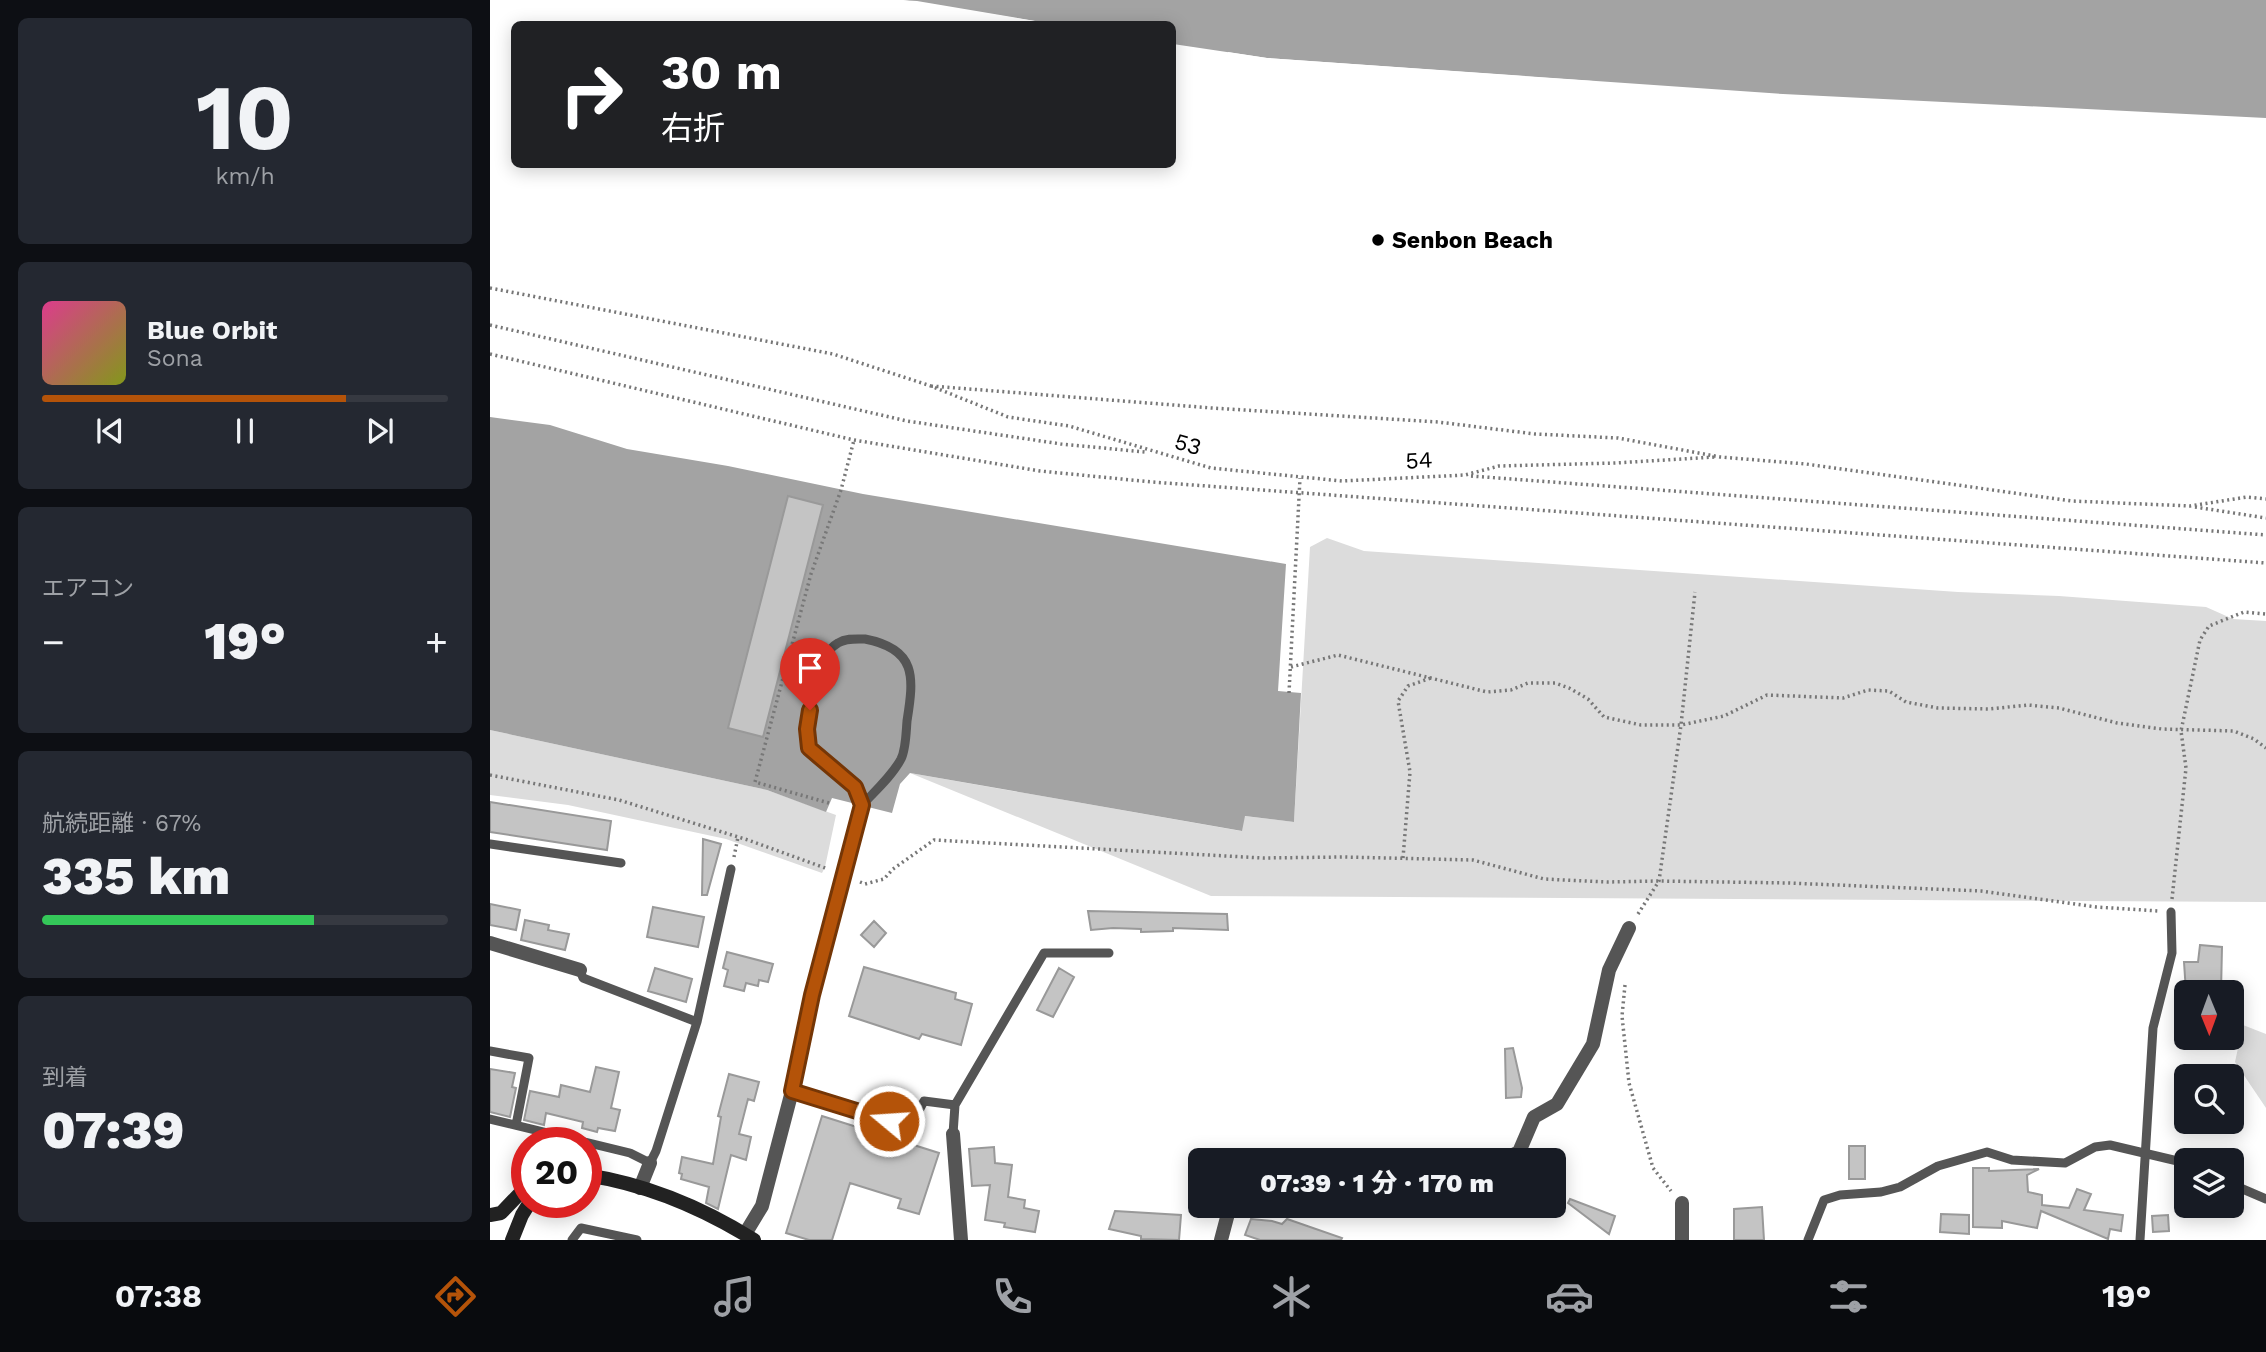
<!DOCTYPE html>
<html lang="ja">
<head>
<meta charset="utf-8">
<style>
	:root { --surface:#171b24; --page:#242831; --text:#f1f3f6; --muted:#9ea1a6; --line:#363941; --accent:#b45309 }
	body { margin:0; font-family:"Work Sans","Noto Sans JP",sans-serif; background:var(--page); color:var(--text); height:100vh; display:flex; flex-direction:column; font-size:26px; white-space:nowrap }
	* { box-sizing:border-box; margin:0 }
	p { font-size:23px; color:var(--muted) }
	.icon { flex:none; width:38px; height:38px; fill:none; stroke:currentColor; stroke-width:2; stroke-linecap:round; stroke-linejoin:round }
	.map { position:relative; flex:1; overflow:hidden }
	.side { display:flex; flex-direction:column; gap:18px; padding:18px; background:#0d0f14; width:490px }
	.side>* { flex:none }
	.hud { position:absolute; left:21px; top:21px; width:665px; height:147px; border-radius:10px; box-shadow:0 4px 18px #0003; background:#202124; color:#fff; overflow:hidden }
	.needle { width:46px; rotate:179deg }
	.tools { position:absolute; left:1684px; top:980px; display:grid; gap:14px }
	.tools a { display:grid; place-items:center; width:70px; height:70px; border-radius:10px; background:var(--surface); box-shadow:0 4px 18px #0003; font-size:35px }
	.speed { position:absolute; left:21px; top:1127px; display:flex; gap:14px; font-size:35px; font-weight:700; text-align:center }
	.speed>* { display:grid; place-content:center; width:91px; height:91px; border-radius:50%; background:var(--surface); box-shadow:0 4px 18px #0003; line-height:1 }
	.speed .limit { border:10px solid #d22; background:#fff; color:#111 }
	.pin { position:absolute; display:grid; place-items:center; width:60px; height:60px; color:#fff; margin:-72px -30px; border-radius:50% 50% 50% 0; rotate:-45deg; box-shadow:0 0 7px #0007 }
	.pin .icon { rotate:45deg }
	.me { position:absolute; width:77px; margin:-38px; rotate:288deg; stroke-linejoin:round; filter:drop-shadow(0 0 5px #0008) }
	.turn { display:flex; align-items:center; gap:24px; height:147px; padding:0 35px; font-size:32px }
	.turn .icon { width:91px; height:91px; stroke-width:2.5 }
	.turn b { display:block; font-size:49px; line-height:60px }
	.big { font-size:52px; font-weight:800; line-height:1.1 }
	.side .tile { flex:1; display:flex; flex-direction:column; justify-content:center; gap:10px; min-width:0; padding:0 24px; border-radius:10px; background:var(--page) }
	.side .dial { align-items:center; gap:0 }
	.dial b { font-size:91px; line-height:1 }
	.song { display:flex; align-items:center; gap:21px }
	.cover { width:84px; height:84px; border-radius:10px; background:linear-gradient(135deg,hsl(330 70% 55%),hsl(70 70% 35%)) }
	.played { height:7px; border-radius:4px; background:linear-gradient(90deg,var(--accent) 75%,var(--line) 75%) }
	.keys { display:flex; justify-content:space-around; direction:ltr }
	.heat { display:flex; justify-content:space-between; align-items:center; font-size:38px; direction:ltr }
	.charge { height:10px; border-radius:5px; background:linear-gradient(90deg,#34c759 67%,var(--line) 0) }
	.trip { position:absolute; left:698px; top:1148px; width:378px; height:70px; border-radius:10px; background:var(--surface); box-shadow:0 4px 18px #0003; font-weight:800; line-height:70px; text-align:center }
	.tabs { display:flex; height:112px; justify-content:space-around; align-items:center; background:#090b0e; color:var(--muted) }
	.tabs .icon { width:49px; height:49px }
	.tabs .current { color:var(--accent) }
	.tabs b { font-size:32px; color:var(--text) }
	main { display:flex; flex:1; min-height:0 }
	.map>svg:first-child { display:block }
	.green { fill:#dcdcdc }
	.water { fill:#a3a3a3 }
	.pier { fill:#fff }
	.building { fill:#c4c4c4; stroke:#999; stroke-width:2 }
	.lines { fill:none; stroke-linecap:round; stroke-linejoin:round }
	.path { stroke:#777; stroke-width:3.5; stroke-dasharray:2 3.5; stroke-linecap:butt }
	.service { stroke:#555; stroke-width:9 }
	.minor { stroke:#555; stroke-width:14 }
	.secondary { stroke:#222; stroke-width:14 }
	.route-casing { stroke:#753606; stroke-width:18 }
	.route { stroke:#b45309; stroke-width:12 }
	.poi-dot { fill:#000; stroke:#fff; stroke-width:2.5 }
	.labels { text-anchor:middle; stroke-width:6; stroke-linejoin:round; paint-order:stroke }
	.poi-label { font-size:23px; font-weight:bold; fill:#000; stroke:#fff; text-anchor:start }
	.street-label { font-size:23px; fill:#000; stroke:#fff }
</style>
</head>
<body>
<main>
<section class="side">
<div class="tile dial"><b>10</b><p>km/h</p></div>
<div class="tile">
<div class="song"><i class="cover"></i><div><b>Blue Orbit</b><p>Sona</p></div></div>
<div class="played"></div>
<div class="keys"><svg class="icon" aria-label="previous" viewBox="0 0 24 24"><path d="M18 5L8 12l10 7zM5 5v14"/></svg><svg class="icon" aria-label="pause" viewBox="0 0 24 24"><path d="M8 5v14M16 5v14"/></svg><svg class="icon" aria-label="next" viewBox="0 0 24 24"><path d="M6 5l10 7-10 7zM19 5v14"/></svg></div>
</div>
<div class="tile"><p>エアコン</p>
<div class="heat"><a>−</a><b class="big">19°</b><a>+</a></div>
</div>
<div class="tile"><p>航続距離 · 67%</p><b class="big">335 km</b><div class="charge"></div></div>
<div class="tile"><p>到着</p><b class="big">07:39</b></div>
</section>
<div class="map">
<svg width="1776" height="1240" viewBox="0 0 1776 1240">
	<rect width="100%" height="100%" fill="#fff"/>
	<path class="green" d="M837 538 874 551 1468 592 1569 596 1716 607 1743 619 1776 621V902L721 896 420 773 751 831 754 816 804 822 820 547Z
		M0 730 277 790 346 815 335 867 332 873 236 839 78 805 0 795Z
		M1753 1025 1776 1034V1108L1745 1062Z"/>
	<path class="water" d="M413 0H1776V118L1293 94 777 58 683 44 682 24H563Z
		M0 417 60 425 137 449 238 466 373 494 796 564 788 691 811 693 804 822 755 816 752 831 420 773 410 784 402 813 342 798 336 812 277 790 0 730Z"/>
	<path class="pier" d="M409 0 427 1 563 24H542L412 3Z
		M738 52 777 58 1103 81 1101 84 777 61 737 55Z"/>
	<path class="building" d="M298 496 333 505 273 737 238 728Z
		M0 802 121 821 117 850 0 832Z
		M213 839 231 844 217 895H212Z
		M0 904 30 910 26 930 0 925Z
		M163 907 214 917 208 947 157 937Z
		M598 911 737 914 738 930 683 928V931L651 932V929L623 928 601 930Z
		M35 920 59 925 58 930 79 934 75 950 31 940Z
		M384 921 396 933 384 947 371 935Z
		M1710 945 1732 947 1731 992H1696L1694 962H1708Z
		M237 952 283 964 278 982 269 980 268 986 256 983 254 991 234 986 238 970 233 968Z
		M374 967 466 993 465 999 482 1004 471 1045 432 1034 429 1039 359 1016Z
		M165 968 202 979 196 1002 158 991Z
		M569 968 584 977 563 1017 547 1010Z
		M1023 1048 1032 1088 1031 1097 1016 1098 1015 1049Z
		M106 1067 129 1072 121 1108 130 1110 125 1131 108 1128 107 1132 92 1128 93 1122 56 1113 54 1125 34 1120 40 1091 69 1097 71 1085 100 1092Z
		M0 1069 25 1073 22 1087 26 1088 20 1117 0 1112Z
		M239 1074 269 1082 264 1101 258 1099 249 1134 261 1137 256 1160 241 1155 228 1209 216 1203 219 1187 191 1179 192 1174 189 1173 192 1157 223 1164 231 1117 228 1116Z
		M332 1116 449 1153 429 1214 408 1208 411 1199 360 1183 342 1240H319L296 1233Z
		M1359 1146H1375V1179H1359Z
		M504 1147 505 1163 522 1165 518 1197 535 1200 534 1208 549 1211 545 1232 514 1227 515 1223 495 1220 500 1185 482 1186 479 1149Z
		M1483 1168H1499V1171L1549 1169 1537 1175 1538 1192 1552 1195V1205L1579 1208 1587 1189 1601 1194 1594 1210 1633 1215 1631 1231 1620 1229 1618 1239 1551 1211 1547 1228 1512 1221V1228L1483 1227Z
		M1080 1199 1125 1216 1119 1234 1078 1203Z
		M1272 1207 1274 1240H1244V1209Z
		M625 1211 691 1215 689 1240 651 1239V1236L619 1229Z
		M1451 1214 1479 1215V1234L1450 1232Z
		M1678 1215 1679 1231 1663 1232 1662 1216Z
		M761 1219 782 1221 792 1224 797 1219 852 1238 851 1240H770L755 1235Z"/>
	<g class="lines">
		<path class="path" d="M0 288 343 354 441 386 518 417 579 426 721 468 852 481 975 475 1009 466 1125 463 1225 457
			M0 325 417 421 571 444 655 452
			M0 354 364 440 550 471 662 482 1776 563
			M441 386 722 408 948 422 1045 434 1128 438 1230 457 1316 464 1582 501 1700 506 1757 497 1776 499
			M981 476 1776 535
			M1705 507 1776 518
			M801 667 848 655 997 692 1021 690 1038 683H1065L1079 688 1098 699 1114 717 1151 725H1191L1234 716 1277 695 1353 698 1378 690 1399 691 1416 702 1448 708 1499 709 1538 705 1569 708 1627 723 1672 729 1744 731 1764 739 1776 748
			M799 693 810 478
			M0 775 129 800 258 840 338 869
			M339 803 265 782 321 574 351 490 364 440
			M244 857 248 837
			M913 858 920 772 908 701 918 686 941 678
			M370 882 375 884 394 879 403 869 444 840 773 858 854 857 983 860 1054 879 1117 882 1169 881 1299 883 1491 891 1606 907 1669 911
			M1682 899 1696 768 1691 731 1710 640 1719 626 1754 612 1776 614
			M1148 914 1169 881 1191 725 1205 592
			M1135 985 1132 1016 1139 1083 1163 1168 1181 1191"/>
		<path class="service" d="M375 639C427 649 424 677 417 721 416 733 416 749 411 759 402 776 385 791 372 805L365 787 319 748C317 723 323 657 348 643 356 638 366 639 375 639Z
			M0 844 131 863
			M207 1022 241 869
			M0 1051 39 1058 26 1125
			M302 1091 420 1128 434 1101 465 1105
			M0 1119 140 1153 160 1163 166 1151 207 1022 93 978 90 970
			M463 1134 465 1105 554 953H619
			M1741 1184 1776 1199
			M82 1240 91 1228 147 1240
			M1318 1240 1334 1200 1350 1195 1391 1192 1410 1187 1448 1166 1497 1152 1522 1160 1575 1163 1605 1147 1620 1145 1696 1163
			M1650 1240 1663 1028 1682 953 1681 912"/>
		<path class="minor" d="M0 943 90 970
			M463 1134 471 1240
			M1012 1160 1029 1152 1044 1117 1067 1104 1103 1044 1119 970 1139 928
			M150 1188 160 1163
			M1192 1203V1240
			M255 1234 272 1206 302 1091 322 995 372 805
			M731 1240 740 1206"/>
		<path class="secondary" d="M96 1175C155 1184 213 1208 264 1240
			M0 1215 11 1213 37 1186
			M22 1240 32 1215 40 1202"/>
	</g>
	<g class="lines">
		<g class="route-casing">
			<path id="route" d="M320 710 317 729 319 748 365 787 372 805 322 995 302 1091 399 1121"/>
		</g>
		<use href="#route" class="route"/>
	</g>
	<circle class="poi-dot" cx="888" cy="240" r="7"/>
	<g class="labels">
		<g class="poi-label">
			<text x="902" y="248">Senbon Beach</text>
		</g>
		<g class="street-label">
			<text transform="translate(698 444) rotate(16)" y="8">53</text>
			<text transform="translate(929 460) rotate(-3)" y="8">54</text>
		</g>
	</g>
</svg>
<div class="tools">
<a><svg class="needle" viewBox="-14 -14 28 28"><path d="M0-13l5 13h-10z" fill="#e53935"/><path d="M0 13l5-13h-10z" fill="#9ea1a6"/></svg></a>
<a><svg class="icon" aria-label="search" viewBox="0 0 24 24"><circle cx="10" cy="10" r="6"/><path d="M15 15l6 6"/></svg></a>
<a><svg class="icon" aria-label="layers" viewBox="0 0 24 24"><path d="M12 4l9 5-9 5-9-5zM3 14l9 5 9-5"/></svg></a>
</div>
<div class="speed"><div class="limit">20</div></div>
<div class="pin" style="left:320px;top:710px;background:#d93025"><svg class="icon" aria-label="arrive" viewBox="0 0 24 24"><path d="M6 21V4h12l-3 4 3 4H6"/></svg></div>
<svg class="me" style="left:399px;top:1121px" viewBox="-20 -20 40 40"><circle r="17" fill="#b45309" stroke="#fff" stroke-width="3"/><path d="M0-11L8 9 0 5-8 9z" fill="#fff"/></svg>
<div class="trip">07:39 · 1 分 · 170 m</div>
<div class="hud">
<div class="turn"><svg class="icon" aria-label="right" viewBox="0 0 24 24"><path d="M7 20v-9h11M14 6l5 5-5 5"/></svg><div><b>30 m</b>右折</div></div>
</div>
</div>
</main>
<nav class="tabs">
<b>07:38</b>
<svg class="icon current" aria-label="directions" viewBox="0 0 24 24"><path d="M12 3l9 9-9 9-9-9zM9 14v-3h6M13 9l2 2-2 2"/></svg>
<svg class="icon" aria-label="music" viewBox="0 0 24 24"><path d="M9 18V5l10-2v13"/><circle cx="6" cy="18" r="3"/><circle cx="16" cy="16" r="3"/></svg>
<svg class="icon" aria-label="phone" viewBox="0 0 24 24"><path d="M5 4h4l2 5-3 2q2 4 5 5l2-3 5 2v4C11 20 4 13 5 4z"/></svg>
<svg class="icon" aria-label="climate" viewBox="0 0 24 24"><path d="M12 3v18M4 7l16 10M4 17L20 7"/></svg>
<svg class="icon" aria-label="car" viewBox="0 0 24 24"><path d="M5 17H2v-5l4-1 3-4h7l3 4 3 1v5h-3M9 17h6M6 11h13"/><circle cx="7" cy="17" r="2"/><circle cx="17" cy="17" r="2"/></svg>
<svg class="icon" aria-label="filters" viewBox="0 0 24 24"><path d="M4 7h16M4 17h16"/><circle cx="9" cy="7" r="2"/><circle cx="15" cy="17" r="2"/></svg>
<b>19°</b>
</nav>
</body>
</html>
